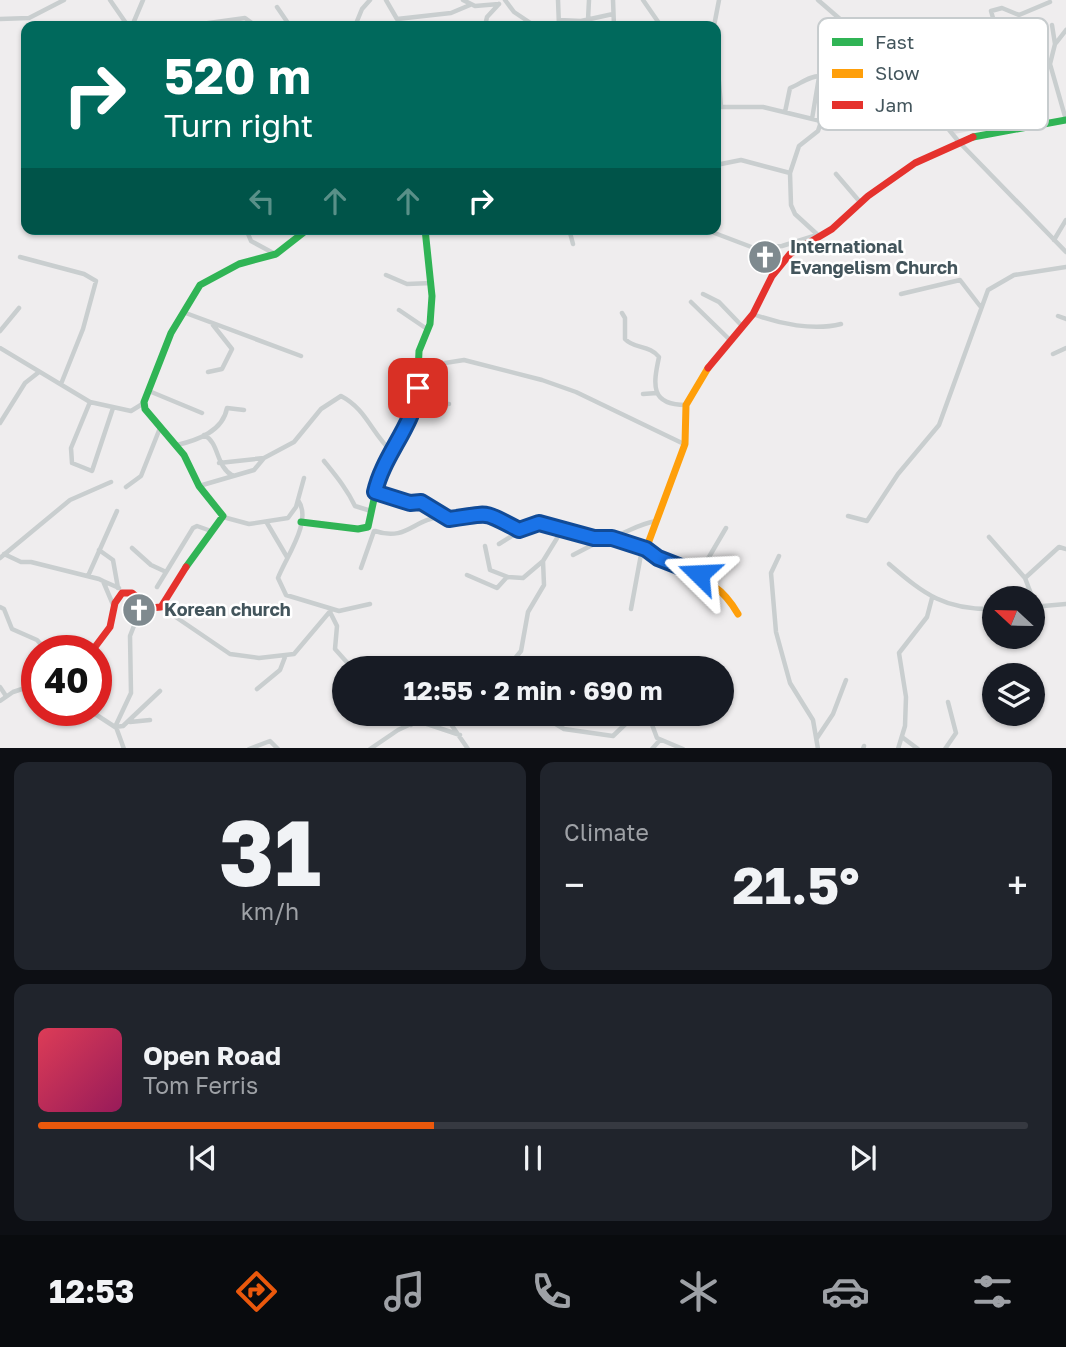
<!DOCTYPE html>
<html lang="en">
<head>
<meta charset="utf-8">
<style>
	:root { --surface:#171b24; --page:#20242c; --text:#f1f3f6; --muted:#9ea1a6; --line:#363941; --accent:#ea580c }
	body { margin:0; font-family:"Golos Text",sans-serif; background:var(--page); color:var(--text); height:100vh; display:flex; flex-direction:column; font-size:26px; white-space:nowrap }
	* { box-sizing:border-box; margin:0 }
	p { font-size:23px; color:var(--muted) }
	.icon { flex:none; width:38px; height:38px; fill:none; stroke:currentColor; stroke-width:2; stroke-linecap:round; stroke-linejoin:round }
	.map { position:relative; height:748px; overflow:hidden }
	.sheet { display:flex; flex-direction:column; gap:14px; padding:14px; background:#0d0f14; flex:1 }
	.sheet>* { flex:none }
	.banner { position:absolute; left:21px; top:21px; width:700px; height:214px; border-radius:14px; box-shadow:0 2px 5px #0004; background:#00695c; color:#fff; overflow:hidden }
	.needle { width:46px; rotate:292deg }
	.buttons { position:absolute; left:982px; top:586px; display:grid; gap:14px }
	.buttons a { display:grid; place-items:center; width:63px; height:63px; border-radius:50%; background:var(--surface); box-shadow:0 2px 5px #0004; font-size:35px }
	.speed { position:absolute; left:21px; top:635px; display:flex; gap:14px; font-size:35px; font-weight:700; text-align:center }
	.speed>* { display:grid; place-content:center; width:91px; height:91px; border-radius:50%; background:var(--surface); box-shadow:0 2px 5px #0004; line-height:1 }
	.speed .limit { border:10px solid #d22; background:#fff; color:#111 }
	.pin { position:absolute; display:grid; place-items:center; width:60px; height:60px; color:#fff; margin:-30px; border-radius:14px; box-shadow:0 4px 10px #0006 }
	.me { position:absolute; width:77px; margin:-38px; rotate:291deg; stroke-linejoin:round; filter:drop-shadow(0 0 5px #0008) }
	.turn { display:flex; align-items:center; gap:24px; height:147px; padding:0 28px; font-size:32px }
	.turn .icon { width:91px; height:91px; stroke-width:2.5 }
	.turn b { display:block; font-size:49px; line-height:60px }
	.lanes { display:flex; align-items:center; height:66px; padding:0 28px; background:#0003; justify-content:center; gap:35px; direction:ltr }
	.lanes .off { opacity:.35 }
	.big { font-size:52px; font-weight:700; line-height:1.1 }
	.sheet .widget { flex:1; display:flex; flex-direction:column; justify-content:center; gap:10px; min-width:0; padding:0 24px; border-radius:14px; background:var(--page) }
	.sheet .dial { align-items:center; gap:0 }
	.dial b { font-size:91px; line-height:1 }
	.song { display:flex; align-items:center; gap:21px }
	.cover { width:84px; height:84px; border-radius:10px; background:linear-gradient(135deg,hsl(350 70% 55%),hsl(330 70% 35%)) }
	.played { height:7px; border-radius:4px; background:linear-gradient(90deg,var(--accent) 40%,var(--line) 40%) }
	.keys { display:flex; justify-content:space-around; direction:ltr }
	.heat { display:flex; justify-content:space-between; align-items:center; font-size:38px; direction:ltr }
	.sheet .tiles { flex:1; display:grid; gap:14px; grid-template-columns:1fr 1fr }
	.widget:last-child { grid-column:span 2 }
	.trip { position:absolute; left:332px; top:656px; width:402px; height:70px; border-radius:35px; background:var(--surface); box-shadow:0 2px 5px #0004; font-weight:700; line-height:70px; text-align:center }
	.tabs { display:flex; height:112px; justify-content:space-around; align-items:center; background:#090b0e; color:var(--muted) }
	.tabs .icon { width:49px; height:49px }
	.tabs .current { color:var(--accent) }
	.tabs b { font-size:32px; color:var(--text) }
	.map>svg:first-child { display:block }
	.education { fill:#e0dee0 }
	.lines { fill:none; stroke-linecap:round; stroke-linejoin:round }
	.street { stroke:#c9cecf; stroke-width:4.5 }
	.fast { stroke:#30b455; stroke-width:7 }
	.slow { stroke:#ff9f0a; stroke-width:7 }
	.jam { stroke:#e5322d; stroke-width:7 }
	.route-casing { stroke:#114b97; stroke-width:18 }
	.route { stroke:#1a73e8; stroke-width:12 }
	.labels { text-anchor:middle; stroke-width:5; stroke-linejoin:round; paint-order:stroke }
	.poi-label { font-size:18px; font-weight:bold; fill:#43555c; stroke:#fff; text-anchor:start }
	.key { fill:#fff; stroke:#c7ccce; stroke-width:2 }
	.key-label { font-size:19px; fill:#43555c }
</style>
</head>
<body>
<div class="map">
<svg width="1066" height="749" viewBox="0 0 1066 749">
	<rect width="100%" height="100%" fill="#efedee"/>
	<path class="education" d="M968 68 980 108 981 129 954 134 929 104 932 79Z"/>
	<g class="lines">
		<path class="street" d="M110 0 128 26
			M386 0 397 19 451 13 470 5
			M463 0 475 6 499 4
			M505 0 514 12 535 26
			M558 0 559 26
			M613 0 614 26
			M643 0 661 26
			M818 0 855 32 876 59 910 82 959 142 1066 252
			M277 7 290 26
			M0 19 29 18 64 0
			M559 20 581 21 613 14
			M588 20 589 0
			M586 21 601 25
			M1052 25 1055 44 1050 64 1066 120
			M132 26 143 0
			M187 26 245 18 256 26
			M355 26 362 9 370 0
			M485 26 487 17 499 4
			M714 26 719 0
			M1056 43 1066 30
			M716 46 721 107
			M821 77 838 78 864 98
			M820 89 831 107 827 122
			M929 105 923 51 979 29
			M716 107H763L829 123 937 117
			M785 112 790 88C800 84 811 75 821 76
			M812 119 822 59 838 53 855 32
			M864 120 867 75 876 59
			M1024 126 991 11 1002 8 1019 15 1050 2
			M716 165 741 160 790 173
			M836 174 860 202
			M246 229 251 241 275 254
			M569 229 573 244
			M704 229 754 248 782 246 817 235
			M669 231V229
			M819 236 795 214 791 205 790 173 799 146 818 131 821 122
			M1054 240 1066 220
			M20 257 84 274 96 281 83 329 61 384
			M386 275 407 284 432 283
			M703 294 719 302 743 327
			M901 294 960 280 980 306
			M691 302 731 341
			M399 310 427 329
			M183 312 301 356
			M622 313 625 318V339C634 349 650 345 659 357 653 385 650 405 686 405
			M753 314C779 324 814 331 841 324
			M1058 316 1066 319
			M0 331 19 308
			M0 348 90 402 131 411 144 403
			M1053 354 1066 348
			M419 371H431L445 363 464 360 542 380 576 392 684 444
			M208 372 222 369 232 349 213 325
			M149 391 202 413
			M643 394 657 393
			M90 402 71 448 72 463 92 471 113 408
			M416 403 449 404
			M0 423 25 383 39 372
			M204 435C220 443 215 466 233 476
			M177 445C198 440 223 431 227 408L244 410
			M324 461C336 476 347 489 355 506L371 511
			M219 463 264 458
			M199 486 254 470 264 458 294 442 321 409 341 396C366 409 371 432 391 451
			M126 487 141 476 160 428
			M376 492 410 504 420 502 449 519C490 514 480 508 518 530
			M298 500C313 521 286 557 278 578L286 595 339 611 370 604
			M848 516 867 521 898 474 939 425 988 290 1014 275 1066 267
			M223 517 249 524 288 518 296 507 304 478
			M267 523 287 557
			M375 531C407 542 414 518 442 517
			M989 537 1025 578 1036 607
			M612 538 642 549
			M499 544 533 523 602 540C621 537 636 524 656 521
			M485 546 490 570 508 577 523 578 543 561
			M132 548 151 565 164 571
			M99 550 113 560 118 588
			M4 554 21 562H31L99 579 103 581 114 607
			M573 555 600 541
			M779 556 771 573 776 632 790 683 813 720 818 749
			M0 558 70 500 111 482
			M889 564C925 595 945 610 994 609
			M361 568 374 531
			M699 574 726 528
			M467 575 497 588 507 577
			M88 576 117 511
			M1025 578 1059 547 1066 549
			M103 581 119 588
			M157 587 193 528 197 526 211 531
			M0 607 4 609 12 629 37 640 47 651
			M161 607 230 654 259 658 294 654 332 609
			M1032 607 1066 604
			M631 609 642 549
			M330 612 337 626 335 649 352 668
			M434 668 435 667
			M507 668 521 651 528 612 544 585 543 561 562 530
			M0 687 6 696
			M257 689 280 670 285 657
			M0 701 13 692 37 684
			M89 710 115 727 123 726 160 691
			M400 714 411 725
			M444 714 468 749
			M539 714 564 729 613 736 636 714
			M648 714 657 738 683 749
			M418 721 460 735
			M130 722 150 720
			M115 727 131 693 130 636 137 618 147 607
			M116 727 124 749
			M902 737 918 749
			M817 738 833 714 846 680
			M249 749 270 741 278 749
			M370 749 398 730 432 714
			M652 749 660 740
			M863 749 864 746
			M898 749 905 726 906 697 899 653 927 617 932 598
			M945 749 956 733 948 702"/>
		<path class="fast" d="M973 137 1066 120
			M301 522 358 529 368 527 379 476 417 397 419 351 430 324 432 296 425 229
			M186 567 223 516 199 486 184 455 145 409 144 402 171 333 200 285 239 264 276 254 308 229"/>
		<path class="slow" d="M708 368 686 405 685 444 646 549C677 581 711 566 738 614"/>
		<path class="jam" d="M708 368 753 314 772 276 790 254 832 229 868 196 915 163 973 137
			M92 651 110 627 115 603 122 593H132L150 608 161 607 186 567"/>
	</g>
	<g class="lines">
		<g class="route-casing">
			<path id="route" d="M418 388C414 426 383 455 375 492L410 503 421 502 449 519C491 514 480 509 519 530L539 523 594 538H612L646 549 658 558 699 574"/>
		</g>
		<use href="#route" class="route"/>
	</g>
	<defs>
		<g id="church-disc" transform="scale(1.75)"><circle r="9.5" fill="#7f8a8f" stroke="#fff"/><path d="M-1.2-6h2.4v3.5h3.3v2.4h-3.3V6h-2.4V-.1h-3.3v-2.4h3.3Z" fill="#fff"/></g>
	</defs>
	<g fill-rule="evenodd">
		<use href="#church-disc" x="765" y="257"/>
		<use href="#church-disc" x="139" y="610"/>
	</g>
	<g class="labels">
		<g class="poi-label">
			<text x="790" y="253">International<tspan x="790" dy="21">Evangelism Church</tspan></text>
			<text x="164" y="616">Korean church</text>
		</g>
	</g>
	<rect x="818" y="18" width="230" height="112" rx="10" class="key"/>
	<rect x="832" y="38" width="31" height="8" fill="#30b455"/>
	<rect x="832" y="69" width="31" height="9" fill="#ff9f0a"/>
	<rect x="832" y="101" width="31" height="8" fill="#e5322d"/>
	<g class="key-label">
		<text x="875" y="49">Fast</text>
		<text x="875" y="80">Slow</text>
		<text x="875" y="112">Jam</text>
	</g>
</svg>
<div class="buttons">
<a><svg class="needle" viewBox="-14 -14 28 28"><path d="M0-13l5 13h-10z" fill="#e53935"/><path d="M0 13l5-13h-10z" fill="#9ea1a6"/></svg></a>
<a><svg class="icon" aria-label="layers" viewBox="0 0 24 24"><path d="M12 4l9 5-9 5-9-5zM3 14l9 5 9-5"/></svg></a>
</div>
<div class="speed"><div class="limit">40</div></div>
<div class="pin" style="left:418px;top:388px;background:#d93025"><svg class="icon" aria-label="arrive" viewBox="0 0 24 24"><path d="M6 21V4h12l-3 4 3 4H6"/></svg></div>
<svg class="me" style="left:699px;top:574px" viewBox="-20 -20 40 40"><path d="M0-17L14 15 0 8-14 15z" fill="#1a73e8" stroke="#fff" stroke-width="4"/></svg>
<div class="trip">12:55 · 2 min · 690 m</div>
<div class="banner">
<div class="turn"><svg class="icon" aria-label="right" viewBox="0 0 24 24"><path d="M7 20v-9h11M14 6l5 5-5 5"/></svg><div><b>520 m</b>Turn right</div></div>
<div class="lanes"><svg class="icon off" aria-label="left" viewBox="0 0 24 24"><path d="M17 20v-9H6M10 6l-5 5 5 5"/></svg><svg class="icon off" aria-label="ahead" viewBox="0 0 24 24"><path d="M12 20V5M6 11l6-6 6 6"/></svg><svg class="icon off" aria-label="ahead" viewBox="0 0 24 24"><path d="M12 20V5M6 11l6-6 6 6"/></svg><svg class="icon" aria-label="right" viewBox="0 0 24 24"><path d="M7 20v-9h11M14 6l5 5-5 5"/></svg></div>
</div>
</div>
<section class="sheet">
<div class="tiles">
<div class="widget dial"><b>31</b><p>km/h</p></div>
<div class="widget"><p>Climate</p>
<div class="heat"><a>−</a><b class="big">21.5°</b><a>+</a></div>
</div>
<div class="widget">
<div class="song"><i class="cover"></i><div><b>Open Road</b><p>Tom Ferris</p></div></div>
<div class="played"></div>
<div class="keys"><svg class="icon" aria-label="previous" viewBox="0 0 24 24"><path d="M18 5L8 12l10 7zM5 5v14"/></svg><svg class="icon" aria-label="pause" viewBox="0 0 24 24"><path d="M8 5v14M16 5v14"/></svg><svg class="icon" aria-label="next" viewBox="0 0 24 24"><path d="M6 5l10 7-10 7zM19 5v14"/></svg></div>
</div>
</div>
</section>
<nav class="tabs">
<b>12:53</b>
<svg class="icon current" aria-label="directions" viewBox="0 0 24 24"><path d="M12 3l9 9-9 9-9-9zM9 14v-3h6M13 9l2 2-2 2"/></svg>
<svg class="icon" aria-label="music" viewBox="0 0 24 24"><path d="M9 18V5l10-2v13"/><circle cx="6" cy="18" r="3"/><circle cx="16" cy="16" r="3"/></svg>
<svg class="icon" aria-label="phone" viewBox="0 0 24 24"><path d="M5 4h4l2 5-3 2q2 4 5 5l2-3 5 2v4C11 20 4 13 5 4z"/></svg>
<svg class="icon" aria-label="climate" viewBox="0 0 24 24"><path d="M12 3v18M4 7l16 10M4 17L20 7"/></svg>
<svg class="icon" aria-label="car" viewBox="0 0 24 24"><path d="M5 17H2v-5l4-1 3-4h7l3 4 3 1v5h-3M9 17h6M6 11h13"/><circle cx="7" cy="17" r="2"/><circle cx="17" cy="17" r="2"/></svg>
<svg class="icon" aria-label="filters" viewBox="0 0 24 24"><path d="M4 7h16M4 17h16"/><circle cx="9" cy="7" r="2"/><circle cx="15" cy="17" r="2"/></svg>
</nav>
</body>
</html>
